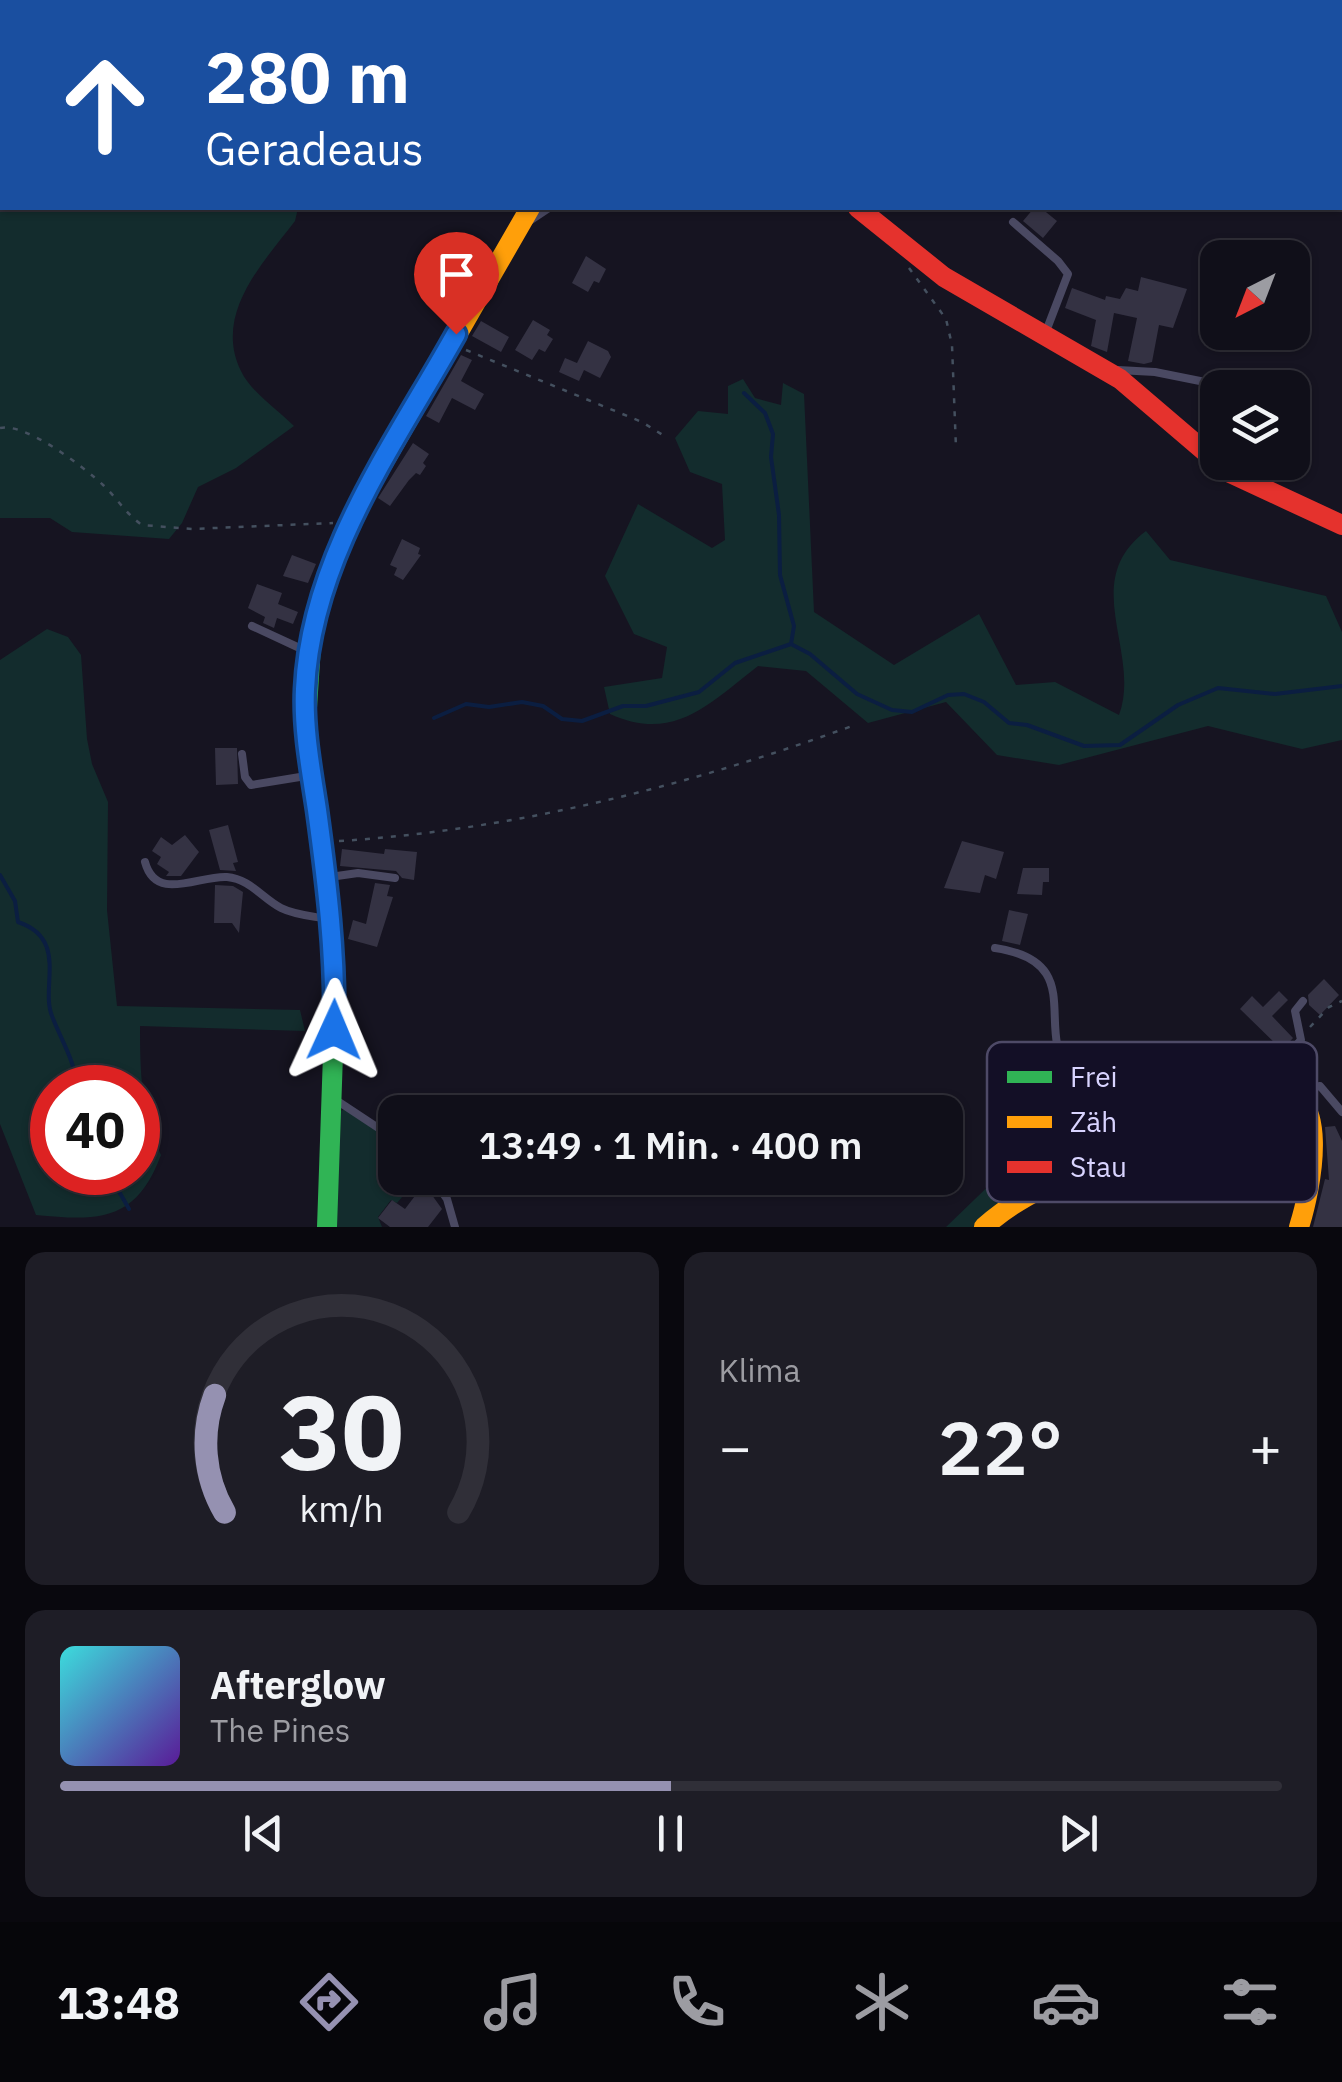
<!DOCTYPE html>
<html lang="de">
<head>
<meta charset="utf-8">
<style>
	:root { --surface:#100f19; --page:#1e1d26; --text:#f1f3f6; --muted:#9c9ca2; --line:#302f38; --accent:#9591b1 }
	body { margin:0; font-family:"IBM Plex Sans",sans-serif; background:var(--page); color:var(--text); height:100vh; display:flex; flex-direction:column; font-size:38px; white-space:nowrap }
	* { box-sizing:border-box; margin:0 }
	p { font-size:32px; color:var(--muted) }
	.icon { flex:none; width:55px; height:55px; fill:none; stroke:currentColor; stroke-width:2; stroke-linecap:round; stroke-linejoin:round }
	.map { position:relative; height:1227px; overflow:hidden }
	.panel { display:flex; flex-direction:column; gap:25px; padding:25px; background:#09080e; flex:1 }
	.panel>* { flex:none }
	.top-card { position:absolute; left:0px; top:0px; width:1342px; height:210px; box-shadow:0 2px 8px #0004,0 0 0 2px var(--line); background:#1a4fa0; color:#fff; overflow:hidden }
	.needle { width:65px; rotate:222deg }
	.buttons { position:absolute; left:1200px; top:240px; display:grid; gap:20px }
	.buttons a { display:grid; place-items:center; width:110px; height:110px; border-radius:20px; background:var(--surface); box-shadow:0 2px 8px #0004,0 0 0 2px var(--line); font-size:50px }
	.speed { position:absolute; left:30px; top:1065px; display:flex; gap:20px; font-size:50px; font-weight:700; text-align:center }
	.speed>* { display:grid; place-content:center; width:130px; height:130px; border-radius:50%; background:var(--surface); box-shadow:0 2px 8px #0004,0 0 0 2px var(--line); line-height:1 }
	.speed .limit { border:15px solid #d22; background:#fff; color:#111 }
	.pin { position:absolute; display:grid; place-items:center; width:85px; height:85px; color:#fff; margin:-102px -42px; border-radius:50% 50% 50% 0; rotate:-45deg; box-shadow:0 0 10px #0007 }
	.pin .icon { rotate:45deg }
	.me { position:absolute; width:110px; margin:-55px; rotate:1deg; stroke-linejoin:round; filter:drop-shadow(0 0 8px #0008) }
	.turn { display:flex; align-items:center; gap:35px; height:210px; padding:0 40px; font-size:45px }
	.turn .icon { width:130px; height:130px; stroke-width:2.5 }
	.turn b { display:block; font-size:70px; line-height:85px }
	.big { font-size:75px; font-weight:600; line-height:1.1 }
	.panel .tile { flex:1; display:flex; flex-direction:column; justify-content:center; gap:15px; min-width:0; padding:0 35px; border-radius:20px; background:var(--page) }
	.panel .dial { align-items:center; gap:0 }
	.dial svg { height:260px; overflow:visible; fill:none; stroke:var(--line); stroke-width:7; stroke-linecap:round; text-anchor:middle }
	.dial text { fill:var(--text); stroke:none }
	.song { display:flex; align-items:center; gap:30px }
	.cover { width:120px; height:120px; border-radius:15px; background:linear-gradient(135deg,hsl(180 70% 55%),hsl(270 70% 35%)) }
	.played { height:10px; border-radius:5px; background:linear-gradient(90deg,var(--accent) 50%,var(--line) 50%) }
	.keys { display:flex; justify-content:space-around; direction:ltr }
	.heat { display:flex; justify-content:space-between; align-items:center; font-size:55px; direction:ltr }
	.panel .tiles { flex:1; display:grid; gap:25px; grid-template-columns:1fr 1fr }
	.tile:last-child { grid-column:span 2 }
	.trip { position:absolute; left:378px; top:1095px; width:585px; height:100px; border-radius:20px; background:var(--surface); box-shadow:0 2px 8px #0004,0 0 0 2px var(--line); font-weight:600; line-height:100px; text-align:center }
	.dock { display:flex; height:160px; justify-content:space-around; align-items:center; background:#06060a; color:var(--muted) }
	.dock .icon { width:70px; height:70px }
	.dock .selected { color:var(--accent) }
	.dock b { font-size:45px; color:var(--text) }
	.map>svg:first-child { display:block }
	.green { fill:#132c2d; fill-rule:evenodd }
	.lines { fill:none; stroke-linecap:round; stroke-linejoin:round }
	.stream { stroke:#0b1e41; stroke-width:4 }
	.building { fill:#343243 }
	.path { stroke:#44505f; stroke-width:2.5; stroke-dasharray:5 8; stroke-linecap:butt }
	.lane { stroke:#4a4962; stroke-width:8 }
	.fast { stroke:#30b455; stroke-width:20 }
	.slow { stroke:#ff9f0a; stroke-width:20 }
	.jam { stroke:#e5322d; stroke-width:20 }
	.route-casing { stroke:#114b97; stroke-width:25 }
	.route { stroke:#1a73e8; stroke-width:18 }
	.key { fill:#130f26; stroke:#4e4a67; stroke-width:2.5 }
	.key-label { font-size:28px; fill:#d9d4ff }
</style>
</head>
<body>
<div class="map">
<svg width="1342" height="1227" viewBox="0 0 1342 1227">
	<rect width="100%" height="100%" fill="#161421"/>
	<path class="green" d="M0 0H281L2 2V208H298L295 221C263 263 213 314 241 371 250 391 279 411 294 426L236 468 198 487 182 523 169 539 72 532 50 518H0Z
		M743 379 755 398 781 405 783 383 804 394 814 612 894 665 979 614 1016 685 1055 682 1119 715C1142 652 1078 582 1146 531L1170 560 1326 596 1342 632V740L1302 749 1208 726 1059 765 997 755 946 702 868 723 806 671 758 666C709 704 674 743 610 714L604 687 662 678 667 647 634 634 605 576 638 504 712 548 725 540 722 484 690 472 675 438 698 411 728 414V386Z
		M47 629 68 637 81 655 87 739 92 764 108 802 107 910 117 1006 300 1010 305 1031 140 1026C140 1072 141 1113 161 1155 136 1222 99 1221 36 1215L0 1124V660ZM52 1088H138V1172H52Z
		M346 1109 395 1141V1178H418L397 1203 391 1200 378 1217 382 1227H334L340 1111Z
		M1003 1172 1007 1203 979 1227H946Z"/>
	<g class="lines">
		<path class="stream" d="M1149 0 1150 2
			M1340 156 1342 157
			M744 393 765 413 773 434 771 457 779 515 780 575 794 626 791 644
			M434 718 466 704 489 707 522 702 543 706 562 719 582 721 623 706H646L699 692 735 663 791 644 810 654 857 694 892 710 912 712 948 695 964 694 984 702 1009 723 1027 725 1084 746 1120 745 1178 705 1218 688 1275 694 1342 686
			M0 875 15 901 18 922C69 939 40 987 52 1016 62 1042 74 1059 78 1088
			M108 1172 129 1209"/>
	</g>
	<path class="building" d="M1034 208H1041L1057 221 1043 238 1023 221Z
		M586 256 606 269 599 283 594 281 588 292 572 283Z
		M1141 277 1187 289 1173 328 1159 325 1152 362 1144 364 1128 361 1137 318 1114 313 1107 352 1091 346 1096 320 1065 308 1072 288 1105 300 1106 296 1120 299 1126 288 1138 291Z
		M533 320 550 330 547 335 553 339 545 352 539 349 532 360 515 350Z
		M481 321 509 337 501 352 472 336Z
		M588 341 608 351 611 357 600 378 584 370 579 381 559 372 565 358 577 363Z
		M461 355 472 360 461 381 484 394 475 410 452 398 439 423 426 416Z
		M413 443 429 454 423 463 426 466 420 475 416 473 409 480 390 506 378 498Z
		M402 539 420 548 418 554 421 555 403 580 394 575 397 568 390 565Z
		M292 555 316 564 308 583 283 576Z
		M257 584 282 593 278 604 298 612 293 624 277 618 274 628 263 623 265 617 248 608Z
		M215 748H237L238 784 216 785Z
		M228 825 238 862 233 863 236 871 220 870 209 830Z
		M185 835 199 852 181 876H166L169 872 157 864 161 857 152 851 161 837 172 845Z
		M962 841 1004 852 996 879 985 875 980 893 944 888Z
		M342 849 384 854 385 849 417 852 414 880 402 878 396 871 340 866Z
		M1023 868H1049V882H1043L1042 895 1017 894Z
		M375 883 390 885 387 896 393 897 377 947 348 939 353 920 366 924Z
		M215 885 233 886 243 892 239 933 232 923H214Z
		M1009 910 1028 914 1020 945 1002 941Z
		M1324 979 1339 995 1320 1015 1309 1005 1308 995Z
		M1279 991 1288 1000 1272 1016 1293 1038 1282 1050 1240 1009 1252 996 1263 1007Z
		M1335 1126 1342 1141V1227H1313L1325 1179 1329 1180 1325 1127Z
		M424 1184 442 1209 428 1227H390L378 1218 392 1200 405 1209Z"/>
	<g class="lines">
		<path class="path" d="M56 2 57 0
			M0 77 2 74
			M0 121 2 115
			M909 268 946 319 952 345 956 448
			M466 350 642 422 666 437
			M0 428C25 422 84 467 103 485 117 498 126 514 142 525L192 529 333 523
			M339 841C515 830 687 786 852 726
			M1310 1027 1329 1007 1342 1001"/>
		<path class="lane" d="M528 222 549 208
			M1013 222 1058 261 1068 274 1045 334
			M1118 370 1155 372 1220 385
			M252 626 306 651
			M242 754 245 777 251 785 312 775
			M145 862C156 903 199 875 227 877 250 879 262 898 281 908 295 915 312 916 327 919
			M330 877 358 873 395 878
			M995 948C1089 962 1033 1029 1070 1072 1094 1100 1128 1072 1158 1082 1174 1087 1186 1106 1196 1119
			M1270 1087 1278 1066 1301 1040 1295 1011 1303 1001
			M1297 1090 1320 1086 1342 1112
			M336 1100 395 1139
			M432 1178 447 1199 455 1227"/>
		<path class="fast" d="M666 2 668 0
			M327 1227 335 997 330 916 306 723 312 630 332 565 370 486"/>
		<path class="slow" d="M370 486 530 208
			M984 1227C1035 1181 1100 1166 1162 1140 1197 1125 1229 1099 1266 1091 1336 1077 1310 1193 1299 1227"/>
		<path class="jam" d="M858 208 944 277 1120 379 1230 473 1342 525"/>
	</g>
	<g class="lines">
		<g class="route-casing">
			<path id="route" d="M334 1030C336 956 327 883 317 810 311 770 303 729 305 689 311 557 394 445 456 334"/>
		</g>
		<use href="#route" class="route"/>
	</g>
	<rect x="987" y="1042" width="330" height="160" rx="15" class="key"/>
	<rect x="1007" y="1071" width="45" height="12" fill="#30b455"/>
	<rect x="1007" y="1116" width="45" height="12" fill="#ff9f0a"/>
	<rect x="1007" y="1161" width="45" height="12" fill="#e5322d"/>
	<g class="key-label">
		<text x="1070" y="1087">Frei</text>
		<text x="1070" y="1132">Zäh</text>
		<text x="1070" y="1177">Stau</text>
	</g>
</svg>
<div class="buttons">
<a><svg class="needle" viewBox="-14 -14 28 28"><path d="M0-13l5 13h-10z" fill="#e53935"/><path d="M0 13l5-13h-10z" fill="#9c9ca2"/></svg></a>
<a><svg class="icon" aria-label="layers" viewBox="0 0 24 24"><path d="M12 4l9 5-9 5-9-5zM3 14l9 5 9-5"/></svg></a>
</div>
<div class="speed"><div class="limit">40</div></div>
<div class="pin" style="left:456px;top:334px;background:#d93025"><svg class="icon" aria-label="arrive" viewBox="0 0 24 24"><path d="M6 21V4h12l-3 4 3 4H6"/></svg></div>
<svg class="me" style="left:334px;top:1030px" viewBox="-20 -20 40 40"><path d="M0-17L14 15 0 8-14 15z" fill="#1a73e8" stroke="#fff" stroke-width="4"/></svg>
<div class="trip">13:49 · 1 Min. · 400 m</div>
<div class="top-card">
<div class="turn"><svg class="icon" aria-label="ahead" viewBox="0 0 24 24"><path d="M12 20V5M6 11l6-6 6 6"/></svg><div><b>280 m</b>Geradeaus</div></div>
</div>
</div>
<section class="panel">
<div class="tiles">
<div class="tile dial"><svg viewBox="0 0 100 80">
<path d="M14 69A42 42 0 1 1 86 69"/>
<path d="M14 69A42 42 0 0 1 11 33" stroke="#9591b1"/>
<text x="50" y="56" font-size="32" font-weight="700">30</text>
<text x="50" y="72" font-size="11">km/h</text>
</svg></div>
<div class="tile"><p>Klima</p>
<div class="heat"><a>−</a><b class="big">22°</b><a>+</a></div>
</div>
<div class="tile">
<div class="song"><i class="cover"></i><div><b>Afterglow</b><p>The Pines</p></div></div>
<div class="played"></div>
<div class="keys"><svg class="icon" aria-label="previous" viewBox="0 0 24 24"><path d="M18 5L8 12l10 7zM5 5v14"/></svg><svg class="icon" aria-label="pause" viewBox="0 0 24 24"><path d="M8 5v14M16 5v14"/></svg><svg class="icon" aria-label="next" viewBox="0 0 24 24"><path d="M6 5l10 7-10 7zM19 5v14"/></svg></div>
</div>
</div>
</section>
<nav class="dock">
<b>13:48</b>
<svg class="icon selected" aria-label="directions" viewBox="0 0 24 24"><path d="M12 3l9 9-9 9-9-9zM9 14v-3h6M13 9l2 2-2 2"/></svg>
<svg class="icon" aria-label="music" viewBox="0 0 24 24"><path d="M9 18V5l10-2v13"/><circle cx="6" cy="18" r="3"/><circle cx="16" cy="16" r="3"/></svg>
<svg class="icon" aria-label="phone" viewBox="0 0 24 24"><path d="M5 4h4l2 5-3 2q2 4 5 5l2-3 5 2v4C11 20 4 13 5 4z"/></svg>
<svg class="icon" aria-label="climate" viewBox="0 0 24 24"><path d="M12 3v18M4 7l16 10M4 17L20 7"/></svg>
<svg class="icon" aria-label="car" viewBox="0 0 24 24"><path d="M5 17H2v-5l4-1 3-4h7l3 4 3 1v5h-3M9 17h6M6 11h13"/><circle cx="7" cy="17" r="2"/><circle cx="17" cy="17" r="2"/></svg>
<svg class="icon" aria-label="filters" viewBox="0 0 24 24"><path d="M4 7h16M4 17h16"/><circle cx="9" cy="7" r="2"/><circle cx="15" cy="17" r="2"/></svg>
</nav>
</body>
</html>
